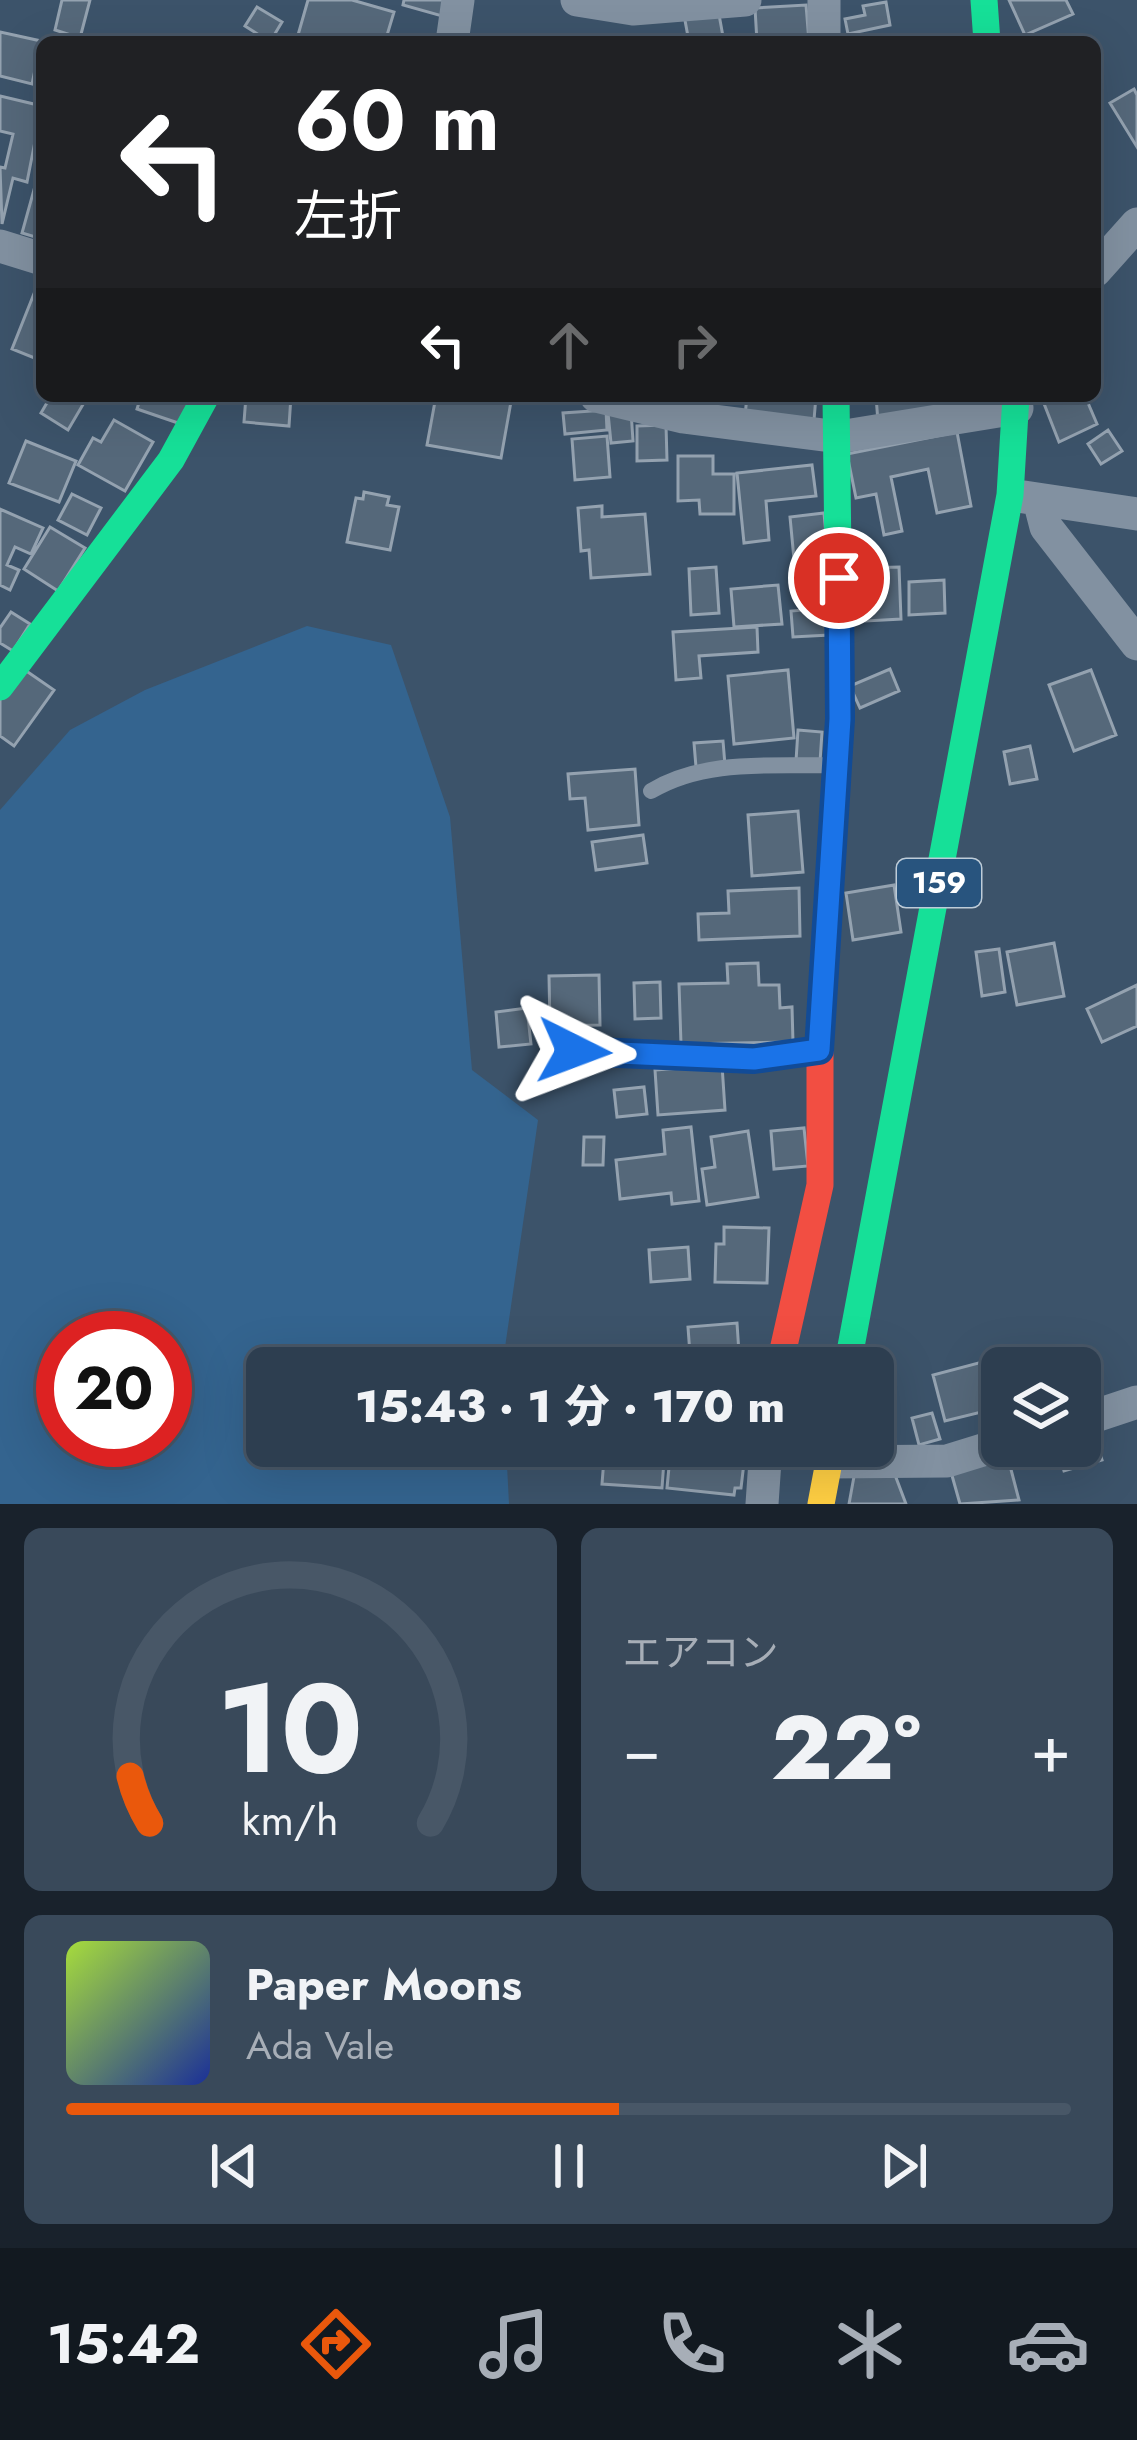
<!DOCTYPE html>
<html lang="ja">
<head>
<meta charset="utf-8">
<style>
	:root { --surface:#2d3e50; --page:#39495a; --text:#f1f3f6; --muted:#a7aeb7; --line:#485767; --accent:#ea580c }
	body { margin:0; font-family:Jost,"Noto Sans JP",sans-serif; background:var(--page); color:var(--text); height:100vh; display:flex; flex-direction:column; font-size:45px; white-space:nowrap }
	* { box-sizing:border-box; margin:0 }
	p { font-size:39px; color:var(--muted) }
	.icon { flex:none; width:66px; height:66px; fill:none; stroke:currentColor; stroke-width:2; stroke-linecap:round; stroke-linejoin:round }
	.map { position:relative; height:1504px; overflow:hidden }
	.panel { display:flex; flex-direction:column; gap:24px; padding:24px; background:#19222c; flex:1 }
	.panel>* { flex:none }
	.hud { position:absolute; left:36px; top:36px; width:1065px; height:366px; border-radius:18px; box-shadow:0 12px 48px #0002,0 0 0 3px var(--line); background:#202124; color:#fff; overflow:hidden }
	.buttons { position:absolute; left:981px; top:1347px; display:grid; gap:24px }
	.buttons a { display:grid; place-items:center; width:120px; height:120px; border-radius:18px; background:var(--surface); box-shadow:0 12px 48px #0002,0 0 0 3px var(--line); font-size:60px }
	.speed { position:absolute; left:36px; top:1311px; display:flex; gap:24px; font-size:60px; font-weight:700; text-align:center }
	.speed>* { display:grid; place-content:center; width:156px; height:156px; border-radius:50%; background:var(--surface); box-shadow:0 12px 48px #0002,0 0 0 3px var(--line); line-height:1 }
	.speed .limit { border:18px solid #d22; background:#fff; color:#111 }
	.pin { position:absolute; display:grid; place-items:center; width:102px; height:102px; color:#fff; margin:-51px; border:6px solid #fff; border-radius:50%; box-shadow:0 3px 12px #0007 }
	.me { position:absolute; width:132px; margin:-66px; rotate:93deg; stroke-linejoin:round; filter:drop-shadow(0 0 9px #0008) }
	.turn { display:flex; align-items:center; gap:42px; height:252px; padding:0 60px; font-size:54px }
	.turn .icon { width:156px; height:156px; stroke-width:2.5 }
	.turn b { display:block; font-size:84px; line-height:102px }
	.lanes { display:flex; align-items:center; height:114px; padding:0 60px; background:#0003; justify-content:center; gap:60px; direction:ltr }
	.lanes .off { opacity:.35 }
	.big { font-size:90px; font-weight:800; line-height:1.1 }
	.panel .tile { flex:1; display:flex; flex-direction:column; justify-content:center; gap:18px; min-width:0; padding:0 42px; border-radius:18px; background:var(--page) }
	.panel .dial { align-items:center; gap:0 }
	.dial svg { height:312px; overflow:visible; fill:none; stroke:var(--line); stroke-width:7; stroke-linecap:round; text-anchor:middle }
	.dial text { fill:var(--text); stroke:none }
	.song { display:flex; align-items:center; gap:36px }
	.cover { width:144px; height:144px; border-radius:18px; background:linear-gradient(135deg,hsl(80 70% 55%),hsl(230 70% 35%)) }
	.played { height:12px; border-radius:6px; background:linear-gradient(90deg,var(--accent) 55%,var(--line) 55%) }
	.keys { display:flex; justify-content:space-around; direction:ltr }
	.heat { display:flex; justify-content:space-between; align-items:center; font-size:66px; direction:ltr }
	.panel .tiles { flex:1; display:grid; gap:24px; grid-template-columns:1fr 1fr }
	.tile:last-child { grid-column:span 2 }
	.trip { position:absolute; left:246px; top:1347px; width:648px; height:120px; border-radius:18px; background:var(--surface); box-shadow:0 12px 48px #0002,0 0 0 3px var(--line); font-weight:800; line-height:120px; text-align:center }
	.dock { display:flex; height:192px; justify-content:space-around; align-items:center; background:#121920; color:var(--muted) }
	.dock .icon { width:84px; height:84px }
	.dock .active { color:var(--accent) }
	.dock b { font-size:54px; color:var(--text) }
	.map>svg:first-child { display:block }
	.green { fill:#34648f; fill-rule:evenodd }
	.building { fill:#55687a; stroke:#94a2b0; stroke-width:3 }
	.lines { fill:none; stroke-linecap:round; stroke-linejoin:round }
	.lane { stroke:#8291a1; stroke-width:16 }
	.street { stroke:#8291a1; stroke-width:33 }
	.fast { stroke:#16e098; stroke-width:27 }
	.slow { stroke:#ffcf43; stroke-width:27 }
	.jam { stroke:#f24e42; stroke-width:27 }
	.route-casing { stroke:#114b97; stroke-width:30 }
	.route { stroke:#1a73e8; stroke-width:21 }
	.labels { text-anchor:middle; stroke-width:12; stroke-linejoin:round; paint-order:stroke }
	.shield { fill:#28547e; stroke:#beccd8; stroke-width:3 }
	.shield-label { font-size:30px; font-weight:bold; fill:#fff }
</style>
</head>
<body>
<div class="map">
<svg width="1137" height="1504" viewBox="0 0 1137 1504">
	<rect width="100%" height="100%" fill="#3c536a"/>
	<path class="green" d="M307 626 391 645 450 817 472 1070 538 1120 502 1368H267V1446H506L509 1504H0V810L70 730 145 690ZM63 1338H165V1440H63Z"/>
	<path class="building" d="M62 0H90L80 38 55 30Z
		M308 0H352L394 12 385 42H296Z
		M404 0H446L442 16 403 5Z
		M1009 0H1066L1073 14 1025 35Z
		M886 2 890 25 848 34 845 19 865 15 863 6Z
		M806 5 809 42H757L755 8Z
		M257 7 282 22 270 42 245 26Z
		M718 9 724 42H689L684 15Z
		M0 32 41 41 32 84 0 76Z
		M1134 89 1137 95V147L1110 103Z
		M0 96 42 106 27 182 13 178 2 224 0 167 5 168 13 134 0 131Z
		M35 186 42 188V239L22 233Z
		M41 276 42 346 37 359 12 349Z
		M51 396H88L68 430 41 413Z
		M141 396H191L181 424 137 409Z
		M246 396H291L289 426 244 422Z
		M436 396H512L501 458 427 445Z
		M747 396H816L814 420 745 416Z
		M876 396H969L971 413 878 422Z
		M1055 396H1085L1097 424 1059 442 1043 401Z
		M606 410 607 430 565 434 563 413Z
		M631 411 633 441 611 443 608 413Z
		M114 420 153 442 125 491 78 465 93 438 101 442Z
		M666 425 667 460 637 461V426Z
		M1108 430 1122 451 1101 464 1088 444Z
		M957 432 971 506 937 513 928 469 891 477 902 531 884 535 876 494 856 498 847 454Z
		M607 436 610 477 575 480 572 439Z
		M26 441 76 461 59 502 9 483Z
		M678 456H713V474H734V514H700L699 500 678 501Z
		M812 465 816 496 766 501 769 540 744 543 737 473Z
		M364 492 389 497 387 505 399 507 390 550 347 542 356 498 363 499Z
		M72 494 101 508 87 535 58 520Z
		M602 506V517L645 514 650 574 591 578 589 550 581 551 578 508Z
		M0 509 43 528 31 554 15 547 7 565 19 570 10 590 0 585Z
		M824 513 828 556 794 559 790 517Z
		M50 527 85 548 58 591 24 569Z
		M716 567 719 613 691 615 689 569Z
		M899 567 901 619 866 621 863 568Z
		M944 580 945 613 909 615V582Z
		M778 585 782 624 734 627 731 589Z
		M827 608 829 635 793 637 791 611Z
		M11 612 30 624 13 651 0 643V628Z
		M757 627 758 652 699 656 701 678 676 680 673 632Z
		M22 668 54 690 14 746 0 736V698Z
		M890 669 899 691 860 708 850 686Z
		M788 670 794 738 734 744 728 676Z
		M1091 670 1116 735 1074 751 1049 685Z
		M798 730 822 732 820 762 796 761Z
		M723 741 725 765 696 767 694 743Z
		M1030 746 1037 779 1010 784 1004 752Z
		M635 769 639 825 588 830 585 798 570 799 568 774Z
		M798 811 803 872 752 876 748 815Z
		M643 835 647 863 596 870 592 842Z
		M894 885 901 932 853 940 846 893Z
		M799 888 800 936 699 940 698 914 729 913 728 891Z
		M1054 943 1064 996 1017 1005 1007 952Z
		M999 949 1005 992 982 996 976 952Z
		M758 963 759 985H779L780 1008 792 1007 793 1042 681 1044 679 984 728 983 727 964Z
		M599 975 600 1025 550 1026 549 976Z
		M660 982 661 1018 635 1019 634 983Z
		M1137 985V1026L1102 1042 1087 1009Z
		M527 1008 531 1044 499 1047 496 1012Z
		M722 1065 725 1110 658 1115 655 1070Z
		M644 1087 647 1114 617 1117 614 1090Z
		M691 1127 699 1201 672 1204 671 1193 620 1199 616 1160 665 1154 663 1130Z
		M804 1128 808 1166 774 1169 771 1131Z
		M748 1131 758 1197 707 1205 702 1169 715 1167 711 1137Z
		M584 1137H604L603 1165H583Z
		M724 1227 769 1228 767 1283 715 1282 716 1244H724Z
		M688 1247 690 1279 651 1282 649 1250Z
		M737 1323 740 1368H691L688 1327Z
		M653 1347V1368H616V1348Z
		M986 1361 998 1408 945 1421 933 1375Z
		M932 1413 940 1439 919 1445 912 1418Z
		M1091 1424 1102 1460 1064 1471 1057 1446H1080V1428Z
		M605 1446H665L662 1488 602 1484Z
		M671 1446H746L741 1488H735L734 1495 667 1488Z
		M1008 1458 1019 1500 960 1504 951 1472Z
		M855 1471 895 1475 906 1504H849Z"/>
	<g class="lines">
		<path class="lane" d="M651 791C706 758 774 767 836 765
			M544 1036C591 1066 761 1063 818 1050"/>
		<path class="street" d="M577 0 633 9 745 0
			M452 42 458 0
			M824 42V0
			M0 246 42 259
			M1095 271 1137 224
			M596 396 683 417 839 437 1017 408
			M1024 497 1137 514
			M1039 500 1046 527 1137 644
			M1080 1421 1137 1402
			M829 1462 947 1461 1002 1444
			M762 1504 766 1446"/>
		<path class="fast" d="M984 0 987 42
			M836 396 839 638
			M0 687 171 460 206 396
			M847 1368 1010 495 1016 396"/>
		<path class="slow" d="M820 1033 840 719 839 638
			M821 1504 832 1446"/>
		<path class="jam" d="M779 1368 820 1185V1033"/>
	</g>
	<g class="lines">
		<g class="route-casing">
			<path id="route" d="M574 1051 754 1059 819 1050 840 719 839 578"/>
		</g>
		<use href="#route" class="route"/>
	</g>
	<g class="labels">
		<rect class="shield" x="897" y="859" width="84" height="48" rx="9"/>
		<g class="shield-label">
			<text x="939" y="893">159</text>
		</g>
	</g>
</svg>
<div class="buttons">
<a><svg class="icon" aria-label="layers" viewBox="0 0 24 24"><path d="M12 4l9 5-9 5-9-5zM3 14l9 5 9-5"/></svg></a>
</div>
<div class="speed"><div class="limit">20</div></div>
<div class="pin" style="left:839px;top:578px;background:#d93025"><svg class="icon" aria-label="arrive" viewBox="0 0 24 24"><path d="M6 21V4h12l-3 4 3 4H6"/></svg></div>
<svg class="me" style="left:574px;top:1051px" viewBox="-20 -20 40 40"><path d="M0-17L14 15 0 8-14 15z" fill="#1a73e8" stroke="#fff" stroke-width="4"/></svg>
<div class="trip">15:43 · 1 分 · 170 m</div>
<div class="hud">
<div class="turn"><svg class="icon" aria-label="left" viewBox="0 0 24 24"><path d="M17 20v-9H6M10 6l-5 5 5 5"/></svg><div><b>60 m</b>左折</div></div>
<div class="lanes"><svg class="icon" aria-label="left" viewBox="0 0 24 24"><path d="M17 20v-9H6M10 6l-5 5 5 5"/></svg><svg class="icon off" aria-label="ahead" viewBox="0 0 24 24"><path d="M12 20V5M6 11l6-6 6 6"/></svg><svg class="icon off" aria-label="right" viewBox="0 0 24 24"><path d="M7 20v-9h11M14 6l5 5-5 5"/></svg></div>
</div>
</div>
<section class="panel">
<div class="tiles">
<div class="tile dial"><svg viewBox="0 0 100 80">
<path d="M14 69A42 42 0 1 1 86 69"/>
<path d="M14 69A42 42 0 0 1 9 57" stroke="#ea580c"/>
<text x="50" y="56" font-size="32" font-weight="700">10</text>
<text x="50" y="72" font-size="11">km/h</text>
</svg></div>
<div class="tile"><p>エアコン</p>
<div class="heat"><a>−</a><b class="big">22°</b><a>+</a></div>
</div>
<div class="tile">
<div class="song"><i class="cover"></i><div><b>Paper Moons</b><p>Ada Vale</p></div></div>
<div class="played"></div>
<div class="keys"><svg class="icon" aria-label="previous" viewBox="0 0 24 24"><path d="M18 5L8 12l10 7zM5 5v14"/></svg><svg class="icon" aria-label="pause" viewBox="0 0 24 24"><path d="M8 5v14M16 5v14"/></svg><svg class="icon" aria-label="next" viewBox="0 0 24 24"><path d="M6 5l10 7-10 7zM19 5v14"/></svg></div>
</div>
</div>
</section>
<nav class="dock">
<b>15:42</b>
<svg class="icon active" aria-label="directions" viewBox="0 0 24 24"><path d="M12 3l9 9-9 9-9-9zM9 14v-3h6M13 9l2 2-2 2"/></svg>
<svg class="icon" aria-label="music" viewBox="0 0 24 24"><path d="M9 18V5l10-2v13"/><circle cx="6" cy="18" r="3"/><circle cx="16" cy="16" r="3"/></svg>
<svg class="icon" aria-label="phone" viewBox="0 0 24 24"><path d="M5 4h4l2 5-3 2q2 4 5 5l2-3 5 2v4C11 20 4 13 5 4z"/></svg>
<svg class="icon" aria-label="climate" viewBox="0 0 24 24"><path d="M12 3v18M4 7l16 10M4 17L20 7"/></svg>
<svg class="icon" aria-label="car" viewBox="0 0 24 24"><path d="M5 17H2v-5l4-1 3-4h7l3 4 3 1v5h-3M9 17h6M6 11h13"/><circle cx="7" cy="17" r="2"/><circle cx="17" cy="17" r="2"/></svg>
</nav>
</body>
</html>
